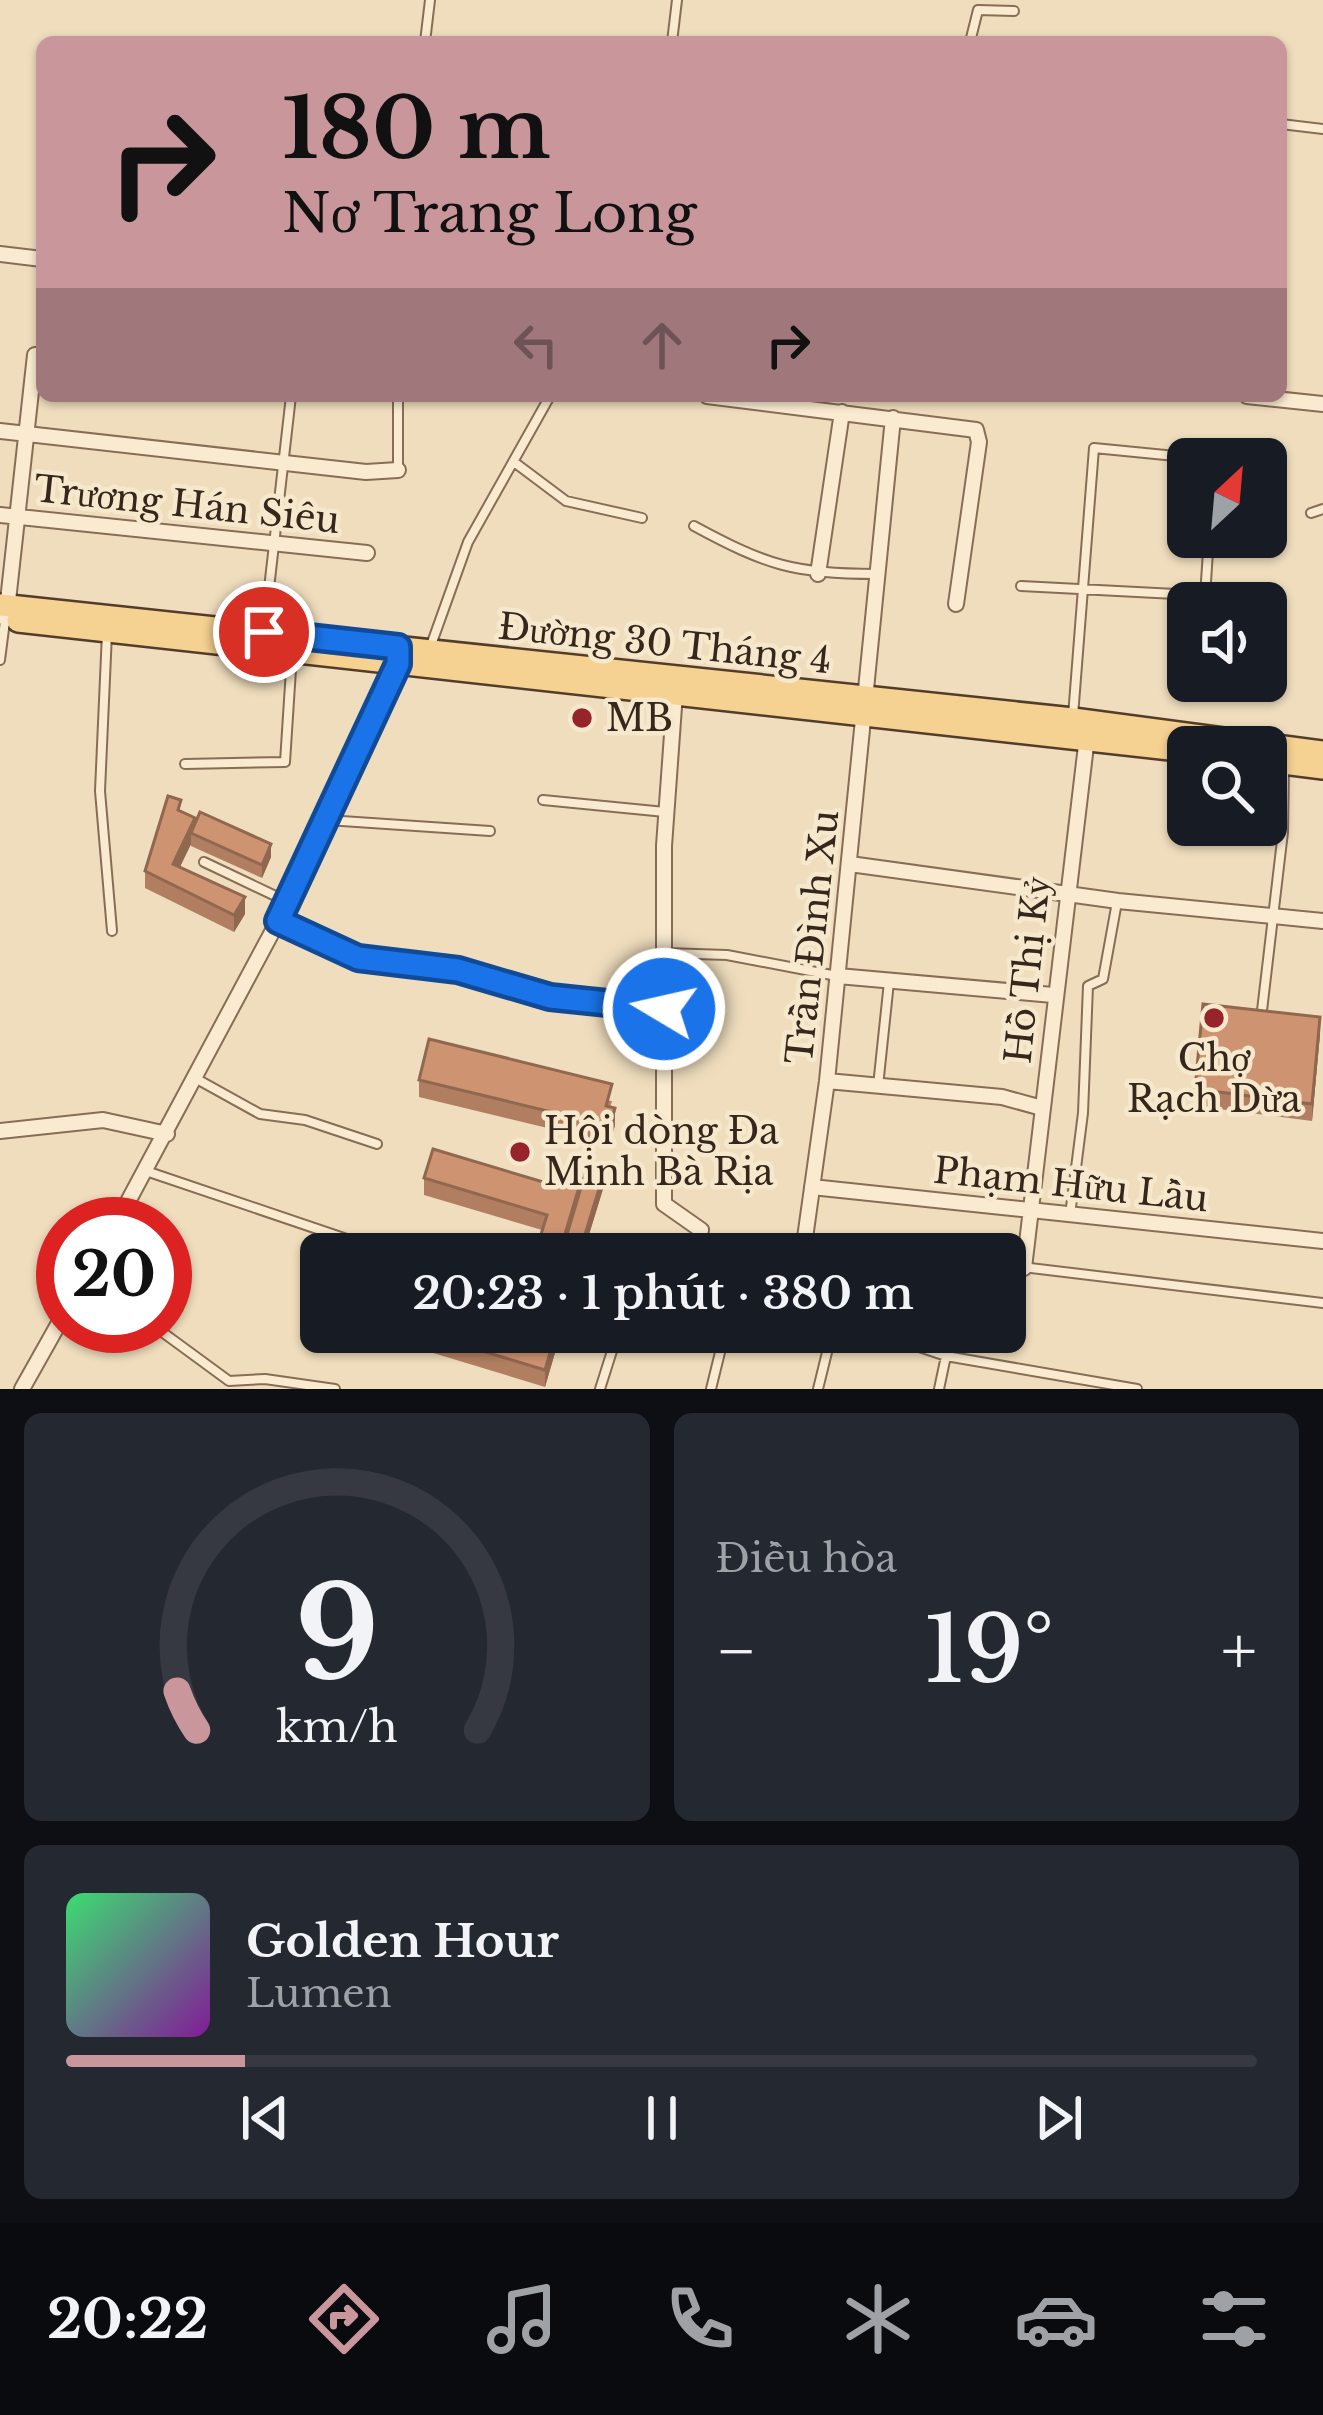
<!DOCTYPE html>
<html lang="vi">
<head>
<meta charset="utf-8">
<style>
	:root { --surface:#171b24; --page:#242831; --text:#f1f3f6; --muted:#9ea1a6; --line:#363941; --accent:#c9969b }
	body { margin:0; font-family:"Libre Baskerville",serif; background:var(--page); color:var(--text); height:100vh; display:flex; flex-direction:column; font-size:45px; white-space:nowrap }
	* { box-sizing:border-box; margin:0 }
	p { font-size:39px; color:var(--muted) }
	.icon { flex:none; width:66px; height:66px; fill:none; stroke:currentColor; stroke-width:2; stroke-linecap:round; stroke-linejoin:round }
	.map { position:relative; height:1389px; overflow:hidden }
	.sheet { display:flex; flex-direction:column; gap:24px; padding:24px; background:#0d0f14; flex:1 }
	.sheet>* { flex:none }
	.hud { position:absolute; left:36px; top:36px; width:1251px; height:366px; border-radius:18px; box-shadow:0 3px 9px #0004; background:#c9969b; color:#111; overflow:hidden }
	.needle { width:78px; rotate:26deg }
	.controls { position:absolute; left:1167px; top:438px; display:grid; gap:24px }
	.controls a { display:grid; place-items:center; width:120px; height:120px; border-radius:18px; background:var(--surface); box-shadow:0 3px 9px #0004; font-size:60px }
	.speed { position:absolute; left:36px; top:1197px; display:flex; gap:24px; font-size:60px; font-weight:700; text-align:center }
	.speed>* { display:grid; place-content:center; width:156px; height:156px; border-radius:50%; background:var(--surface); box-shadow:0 3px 9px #0004; line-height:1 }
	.speed .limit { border:18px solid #d22; background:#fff; color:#111 }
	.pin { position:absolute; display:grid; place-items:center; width:102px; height:102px; color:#fff; margin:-51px; border:6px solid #fff; border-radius:50%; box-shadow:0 3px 12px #0007 }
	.me { position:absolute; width:132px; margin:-66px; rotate:279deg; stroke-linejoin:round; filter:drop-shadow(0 0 9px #0008) }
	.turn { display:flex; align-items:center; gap:42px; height:252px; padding:0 48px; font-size:54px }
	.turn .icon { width:156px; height:156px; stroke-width:2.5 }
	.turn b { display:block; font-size:84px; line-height:102px }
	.lanes { display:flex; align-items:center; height:114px; padding:0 48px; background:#0003; justify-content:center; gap:60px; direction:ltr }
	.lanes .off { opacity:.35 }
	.big { font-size:90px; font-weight:600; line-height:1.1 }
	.sheet .widget { flex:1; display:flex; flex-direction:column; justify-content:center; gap:18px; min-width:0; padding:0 42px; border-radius:18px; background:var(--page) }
	.sheet .dial { align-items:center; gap:0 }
	.dial svg { height:312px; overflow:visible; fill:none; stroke:var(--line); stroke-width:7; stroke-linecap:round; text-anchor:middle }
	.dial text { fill:var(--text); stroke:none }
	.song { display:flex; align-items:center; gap:36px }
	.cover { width:144px; height:144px; border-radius:18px; background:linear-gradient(135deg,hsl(140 70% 55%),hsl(290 70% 35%)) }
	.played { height:12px; border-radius:6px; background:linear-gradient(90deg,var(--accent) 15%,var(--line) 15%) }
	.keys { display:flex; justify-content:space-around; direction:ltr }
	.heat { display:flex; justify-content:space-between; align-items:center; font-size:66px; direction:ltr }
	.sheet .tiles { flex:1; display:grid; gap:24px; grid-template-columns:1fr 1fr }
	.widget:last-child { grid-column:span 2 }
	.trip { position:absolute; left:300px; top:1233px; width:726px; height:120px; border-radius:18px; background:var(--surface); box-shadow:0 3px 9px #0004; font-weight:600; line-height:120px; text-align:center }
	.dock { display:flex; height:192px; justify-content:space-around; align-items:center; background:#090b0e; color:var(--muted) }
	.dock .icon { width:84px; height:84px }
	.dock .current { color:var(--accent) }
	.dock b { font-size:54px; color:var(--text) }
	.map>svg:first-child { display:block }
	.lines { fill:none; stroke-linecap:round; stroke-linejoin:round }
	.lane-casing { stroke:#876d56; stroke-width:12 }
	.street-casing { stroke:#876d56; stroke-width:18 }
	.primary-casing { stroke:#543c2a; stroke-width:26 }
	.lane { stroke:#faebd0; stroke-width:8 }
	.street { stroke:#faebd0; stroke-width:14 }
	.primary { stroke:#f5d192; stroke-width:21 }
	.wall { fill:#b17e61 }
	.shaded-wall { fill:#90674f }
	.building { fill:#ce9371; stroke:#90674f; stroke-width:3 }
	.route-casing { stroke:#114b97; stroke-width:30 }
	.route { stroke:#1a73e8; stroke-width:21 }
	.poi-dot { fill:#98242b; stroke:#f6e8cc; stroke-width:4.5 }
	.labels { text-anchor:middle; stroke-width:9; stroke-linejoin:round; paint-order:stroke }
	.street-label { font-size:36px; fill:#36261b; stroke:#f6e8cc }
	.poi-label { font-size:36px; fill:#36261b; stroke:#f6e8cc; text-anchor:start }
</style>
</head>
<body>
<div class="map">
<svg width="1323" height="1389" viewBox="0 0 1323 1389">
	<rect width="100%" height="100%" fill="#efddbd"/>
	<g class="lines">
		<g class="lane-casing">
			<path id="lane" d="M425 42 430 0
				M672 42 677 0
				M970 42 978 10 1014 11
				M1281 124 1323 129
				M398 396V470
				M514 462 566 501 642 518
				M1311 513 1323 509
				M694 526C766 565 794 574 876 574
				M1021 586 1272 599
				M1205 596 1209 537
				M264 632 291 396
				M107 633 100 791 112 931
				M430 648 468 542 550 396
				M0 660 5 621
				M1073 716 1094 448 1206 459
				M185 764 285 762 292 654
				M543 800 665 812
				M327 820 490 831
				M204 862 286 901
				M279 921 358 958 458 969 550 997 664 1009
				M664 953 727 955 837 976
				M1261 1019 1283 832 1284 765
				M195 1078 260 1114 305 1120 377 1144
				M878 1086 889 982
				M146 1171 391 1254
				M1070 1215 1083 1113 1088 986 1103 979 1117 902
				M643 1254 647 1243 672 1254
				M800 1254 805 1238 918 1254
				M1005 1265 1323 1303
				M318 1317 321 1309
				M154 1326 229 1381 265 1379 335 1389
				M875 1332 946 1356 1137 1389
				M600 1389 618 1332
				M711 1389 725 1332
				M818 1389 832 1332
				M939 1389 946 1356"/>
		</g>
		<g class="street-casing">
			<path id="street" d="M0 254 42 259
				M707 396 976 430 979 442 956 604
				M1247 396 1323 404
				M0 431 366 472 398 470
				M0 515 367 553
				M818 574 842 412
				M6 619 35 355 42 356
				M675 693 664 846V1204L701 1230 694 1254
				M850 864 1118 901 1323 921
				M838 976 1053 995
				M827 1081 1002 1097 1042 1108
				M0 1131 103 1120 167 1134
				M812 1187 1323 1241
				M116 1224 278 921 398 664
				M805 1238 827 1081 893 418
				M1024 1268 1087 737
				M22 1389 63 1316"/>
		</g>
		<g class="primary-casing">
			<path id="primary" d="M0 605 1073 719 1323 752
				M18 621 1188 751
				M1266 761 1323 768"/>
		</g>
		<use href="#lane" class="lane"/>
		<use href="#street" class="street"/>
		<use href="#primary" class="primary"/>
	</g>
	<path class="wall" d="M181 811 195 823 271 857 262 878 191 846V844L180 867 245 914 234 932 145 888V871Z
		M1320 1034 1312 1121 1195 1106V1089Z
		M419 1080 612 1101 610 1107 615 1125 610 1143 419 1097Z
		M424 1178 580 1192 603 1189 583 1254H535L542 1230 424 1195Z
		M364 1332H507L528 1338 561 1332 545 1387Z"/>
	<path class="shaded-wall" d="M195 818V835L191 833V844L173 881V864Z
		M271 844V857L262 878V865Z
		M245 897V914L234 932V915Z
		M1320 1017V1034L1312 1121V1104Z
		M615 1108V1125L610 1143V1126Z
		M603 1176V1189L583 1254H579Z
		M580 1184V1201L564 1254H559Z
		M556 1332H561L545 1387V1370Z"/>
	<path class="building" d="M168 796 181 800 178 810 195 818 173 864 245 897 234 915 145 871Z
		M200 812 271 844 262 865 191 833Z
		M1203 1004 1320 1017 1312 1104 1195 1089Z
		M429 1039 612 1084 606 1106 615 1108 610 1126 419 1080Z
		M433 1149 560 1187 562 1179 580 1184 559 1254H535L547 1215 424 1178Z
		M586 1171 603 1176 579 1254H561Z
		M420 1332H507L528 1338 530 1332H556L545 1370Z"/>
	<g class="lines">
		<g class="route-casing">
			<path id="route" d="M264 632 398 647V664L278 921 358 958 458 970 550 997 664 1009"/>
		</g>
		<use href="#route" class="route"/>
	</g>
	<g class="poi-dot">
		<circle cx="582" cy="718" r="12"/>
		<circle cx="1214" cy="1018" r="12"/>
		<circle cx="520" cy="1152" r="12"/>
	</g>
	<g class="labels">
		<g class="street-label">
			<text transform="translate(187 504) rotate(6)" y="13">Trương Hán Siêu</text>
			<text transform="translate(665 643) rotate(6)" y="13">Đường 30 Tháng 4</text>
			<text transform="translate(812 937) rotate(-84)" y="13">Trần Đình Xu</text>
			<text transform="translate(1027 970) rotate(-84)" y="13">Hồ Thị Kỷ</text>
			<text transform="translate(1071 1184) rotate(6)" y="13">Phạm Hữu Lầu</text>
		</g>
		<g class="poi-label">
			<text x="606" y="731">MB</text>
			<text x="1214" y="1071" text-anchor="middle">Chợ<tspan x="1214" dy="41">Rạch Dừa</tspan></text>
			<text x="544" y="1144">Hội dòng Đa<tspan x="544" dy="41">Minh Bà Rịa</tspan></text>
		</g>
	</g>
</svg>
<div class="controls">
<a><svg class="needle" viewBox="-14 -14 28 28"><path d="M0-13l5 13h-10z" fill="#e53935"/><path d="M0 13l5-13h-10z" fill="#9ea1a6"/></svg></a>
<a><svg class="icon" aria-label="sound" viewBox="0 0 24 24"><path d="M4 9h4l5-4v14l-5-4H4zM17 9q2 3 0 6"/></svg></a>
<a><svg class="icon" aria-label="search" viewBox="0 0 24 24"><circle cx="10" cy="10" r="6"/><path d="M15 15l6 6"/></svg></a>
</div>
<div class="speed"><div class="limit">20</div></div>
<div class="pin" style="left:264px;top:632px;background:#d93025"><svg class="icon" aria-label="arrive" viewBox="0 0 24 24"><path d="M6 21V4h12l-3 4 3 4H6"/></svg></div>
<svg class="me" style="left:664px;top:1009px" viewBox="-20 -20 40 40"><circle r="17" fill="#1a73e8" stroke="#fff" stroke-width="3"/><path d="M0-11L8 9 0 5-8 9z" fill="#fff"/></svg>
<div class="trip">20:23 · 1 phút · 380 m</div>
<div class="hud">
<div class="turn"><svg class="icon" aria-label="right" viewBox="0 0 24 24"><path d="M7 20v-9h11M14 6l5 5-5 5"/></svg><div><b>180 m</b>Nơ Trang Long</div></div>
<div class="lanes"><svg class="icon off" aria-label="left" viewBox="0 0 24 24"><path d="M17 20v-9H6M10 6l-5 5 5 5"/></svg><svg class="icon off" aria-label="ahead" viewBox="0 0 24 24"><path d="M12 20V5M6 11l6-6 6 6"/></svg><svg class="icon" aria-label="right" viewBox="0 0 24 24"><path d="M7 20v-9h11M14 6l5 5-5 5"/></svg></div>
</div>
</div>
<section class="sheet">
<div class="tiles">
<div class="widget dial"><svg viewBox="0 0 100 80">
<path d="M14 69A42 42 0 1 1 86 69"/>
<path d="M14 69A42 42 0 0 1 9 59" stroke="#c9969b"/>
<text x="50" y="56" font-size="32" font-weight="700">9</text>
<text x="50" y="72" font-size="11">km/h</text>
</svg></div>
<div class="widget"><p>Điều hòa</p>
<div class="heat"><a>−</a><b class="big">19°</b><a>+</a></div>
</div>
<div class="widget">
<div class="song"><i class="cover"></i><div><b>Golden Hour</b><p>Lumen</p></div></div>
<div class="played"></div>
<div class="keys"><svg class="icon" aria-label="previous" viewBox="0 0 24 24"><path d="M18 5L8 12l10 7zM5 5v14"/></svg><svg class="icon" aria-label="pause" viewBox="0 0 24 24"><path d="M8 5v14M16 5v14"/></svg><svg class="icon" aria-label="next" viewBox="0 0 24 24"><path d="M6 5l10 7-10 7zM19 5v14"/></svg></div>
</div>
</div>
</section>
<nav class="dock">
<b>20:22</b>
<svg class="icon current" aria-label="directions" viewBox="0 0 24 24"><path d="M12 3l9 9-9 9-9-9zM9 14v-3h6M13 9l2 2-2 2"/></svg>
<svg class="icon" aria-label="music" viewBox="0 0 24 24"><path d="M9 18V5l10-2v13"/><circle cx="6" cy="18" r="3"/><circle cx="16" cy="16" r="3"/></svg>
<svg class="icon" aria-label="phone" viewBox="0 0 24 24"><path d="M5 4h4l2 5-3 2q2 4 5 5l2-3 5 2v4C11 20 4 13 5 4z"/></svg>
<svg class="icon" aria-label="climate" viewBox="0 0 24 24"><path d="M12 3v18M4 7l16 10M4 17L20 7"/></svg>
<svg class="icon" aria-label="car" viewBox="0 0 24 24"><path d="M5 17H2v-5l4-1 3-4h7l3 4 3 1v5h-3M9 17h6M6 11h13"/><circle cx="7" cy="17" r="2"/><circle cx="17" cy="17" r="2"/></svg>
<svg class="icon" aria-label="filters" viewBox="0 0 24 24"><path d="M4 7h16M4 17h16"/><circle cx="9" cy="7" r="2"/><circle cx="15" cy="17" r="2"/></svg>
</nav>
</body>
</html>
